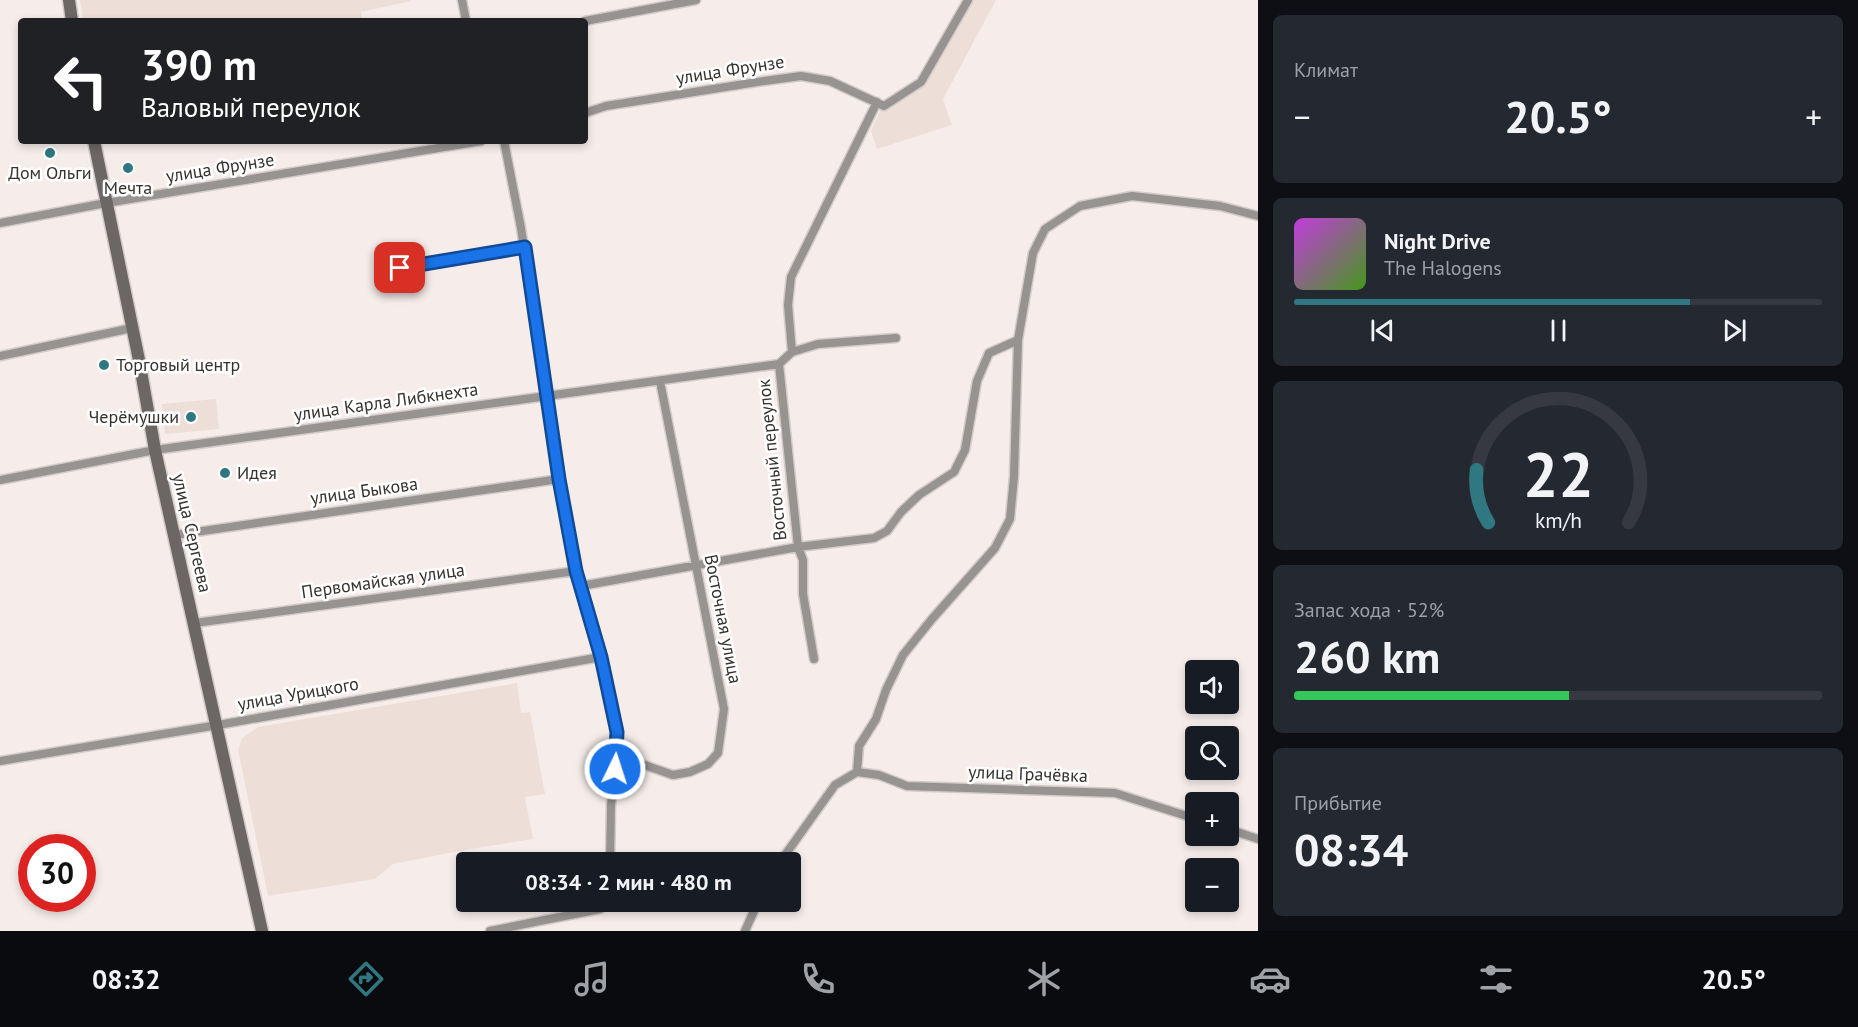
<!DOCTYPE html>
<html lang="ru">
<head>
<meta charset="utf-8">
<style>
	:root { --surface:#171b24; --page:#242831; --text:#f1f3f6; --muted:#9ea1a6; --line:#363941; --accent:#307881 }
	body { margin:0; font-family:"PT Sans",sans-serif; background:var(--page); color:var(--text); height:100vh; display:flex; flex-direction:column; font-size:22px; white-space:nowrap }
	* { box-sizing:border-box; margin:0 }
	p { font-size:20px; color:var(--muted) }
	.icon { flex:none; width:33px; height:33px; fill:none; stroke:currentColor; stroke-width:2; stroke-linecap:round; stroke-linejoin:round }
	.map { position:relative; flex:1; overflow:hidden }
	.sheet { display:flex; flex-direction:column; gap:15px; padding:15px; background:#0d0f14; width:600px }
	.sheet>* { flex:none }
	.top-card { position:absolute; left:18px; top:18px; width:570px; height:126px; border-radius:6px; box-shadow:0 3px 9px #0003; background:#202124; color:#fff; overflow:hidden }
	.fabs { position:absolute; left:1185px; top:660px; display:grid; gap:12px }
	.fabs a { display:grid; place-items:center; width:54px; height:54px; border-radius:6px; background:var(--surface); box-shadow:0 3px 9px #0003; font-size:30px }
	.speed { position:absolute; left:18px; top:834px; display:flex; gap:12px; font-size:30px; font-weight:700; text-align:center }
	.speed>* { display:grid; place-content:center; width:78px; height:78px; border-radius:50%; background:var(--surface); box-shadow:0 3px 9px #0003; line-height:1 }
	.speed .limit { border:9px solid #d22; background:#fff; color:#111 }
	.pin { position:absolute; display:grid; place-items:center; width:51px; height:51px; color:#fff; margin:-26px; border-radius:12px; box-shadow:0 3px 9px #0006 }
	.me { position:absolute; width:66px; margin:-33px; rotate:4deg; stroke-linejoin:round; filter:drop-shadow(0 0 4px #0008) }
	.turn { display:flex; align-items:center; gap:21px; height:126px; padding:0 24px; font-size:27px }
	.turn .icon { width:78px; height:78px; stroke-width:2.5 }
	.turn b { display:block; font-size:42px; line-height:51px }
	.big { font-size:45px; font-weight:700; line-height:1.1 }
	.sheet .card { flex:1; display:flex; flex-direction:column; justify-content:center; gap:9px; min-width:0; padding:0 21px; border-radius:9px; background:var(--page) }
	.sheet .dial { align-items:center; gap:0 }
	.dial svg { height:156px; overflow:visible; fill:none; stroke:var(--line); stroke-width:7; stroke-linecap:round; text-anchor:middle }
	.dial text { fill:var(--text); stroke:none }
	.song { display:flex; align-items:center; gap:18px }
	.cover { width:72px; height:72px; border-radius:9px; background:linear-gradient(135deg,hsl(290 70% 55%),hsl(100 70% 35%)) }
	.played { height:6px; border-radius:3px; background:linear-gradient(90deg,var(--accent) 75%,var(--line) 75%) }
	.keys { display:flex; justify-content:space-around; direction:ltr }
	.heat { display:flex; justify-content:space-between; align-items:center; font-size:33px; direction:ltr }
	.charge { height:9px; border-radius:4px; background:linear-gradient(90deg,#34c759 52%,var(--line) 0) }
	.trip { position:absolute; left:456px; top:852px; width:345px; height:60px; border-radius:6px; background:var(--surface); box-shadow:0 3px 9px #0003; font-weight:700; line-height:60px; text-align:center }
	.menu { display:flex; height:96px; justify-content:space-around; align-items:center; background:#090b0e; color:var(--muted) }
	.menu .icon { width:42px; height:42px }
	.menu .on { color:var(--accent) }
	.menu b { font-size:27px; color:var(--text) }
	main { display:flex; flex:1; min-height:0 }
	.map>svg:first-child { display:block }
	.built { fill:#eeded8 }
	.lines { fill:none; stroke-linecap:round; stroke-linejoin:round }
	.minor-casing { stroke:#d3cbc9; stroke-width:11 }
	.secondary-casing { stroke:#d3cbc9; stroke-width:15 }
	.minor { stroke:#969391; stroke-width:8 }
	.secondary { stroke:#6c6765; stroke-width:12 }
	.route-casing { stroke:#114b97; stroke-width:15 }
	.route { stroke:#1a73e8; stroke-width:10 }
	.poi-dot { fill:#307881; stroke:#fff; stroke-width:2 }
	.labels { text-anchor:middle; stroke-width:5; stroke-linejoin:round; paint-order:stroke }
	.street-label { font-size:18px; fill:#353230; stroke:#fff }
	.poi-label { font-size:18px; fill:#353230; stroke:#fff }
</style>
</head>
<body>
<main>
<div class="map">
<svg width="1258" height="931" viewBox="0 0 1258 931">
	<rect width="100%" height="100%" fill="#f6edea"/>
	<path class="built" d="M80 0H411V1L361 12 362 21H83Z
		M965 0H996L943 99 952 125 877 149 871 131 885 101 925 73Z
		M216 399 219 429 165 434 162 404Z
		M517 683 521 713 530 712 545 794 525 797 533 839 464 850 393 864 375 879 268 896 238 750 242 738 258 727Z"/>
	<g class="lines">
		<g class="minor-casing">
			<path id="minor" d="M462 0 466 21
				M585 21 696 0
				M585 113 606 106 764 81 801 76 830 81 884 106 921 82 968 0
				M504 141 521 228 559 479 576 571 601 657 617 732V751L611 805 610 862
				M0 223 106 203 481 141
				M400 268 525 247
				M792 352 818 344 896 338
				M0 356 132 328
				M0 480 155 450 779 364
				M175 535 559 479
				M581 586 798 547 874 538 887 531 901 512 919 495 954 472 965 450 977 381 989 353 1018 340
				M195 623 576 571
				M814 659 803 594V560L798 547 779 364 792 352 788 305 791 277 877 102
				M617 751 636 762 673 775 690 772 708 764 718 753 724 709 660 381
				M0 761 218 725 601 657
				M857 772 879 775 907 786 1115 793 1196 819
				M1228 829 1258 839
				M780 862 835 785 857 772 859 746 876 719 886 690 903 655 932 619 995 548 1010 519 1014 477 1018 340 1033 253 1045 229 1080 206 1132 196 1220 206 1258 216
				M490 931 600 909 605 906 606 902
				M745 931 758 902"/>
		</g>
		<g class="secondary-casing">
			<path id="secondary" d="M69 0 72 21
				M94 141 139 360 155 450 262 931"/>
		</g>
		<use href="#minor" class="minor"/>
		<use href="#secondary" class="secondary"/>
	</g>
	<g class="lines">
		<g class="route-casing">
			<path id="route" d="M400 268 525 247 559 479 576 571 601 657 617 732 615 769"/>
		</g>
		<use href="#route" class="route"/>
	</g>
	<g class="poi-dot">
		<circle cx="50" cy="153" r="6"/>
		<circle cx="128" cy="168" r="6"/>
		<circle cx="104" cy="365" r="6"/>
		<circle cx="191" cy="417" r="6"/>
		<circle cx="225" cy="473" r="6"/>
	</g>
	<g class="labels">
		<g class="street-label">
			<text transform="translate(730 70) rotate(-9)" y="6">улица Фрунзе</text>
			<text transform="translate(220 168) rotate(-9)" y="6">улица Фрунзе</text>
			<text transform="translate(386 402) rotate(-8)" y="6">улица Карла Либкнехта</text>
			<text transform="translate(772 460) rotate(-96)" y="6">Восточный переулок</text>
			<text transform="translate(364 491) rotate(-8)" y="6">улица Быкова</text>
			<text transform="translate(192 533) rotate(77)" y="6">улица Сергеева</text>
			<text transform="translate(383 581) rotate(-8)" y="6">Первомайская улица</text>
			<text transform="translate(723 619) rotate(79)" y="6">Восточная улица</text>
			<text transform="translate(298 694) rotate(-10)" y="6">улица Урицкого</text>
			<text transform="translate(1028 774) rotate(2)" y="6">улица Грачёвка</text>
		</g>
		<g class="poi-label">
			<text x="50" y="179">Дом Ольги</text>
			<text x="128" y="194">Мечта</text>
			<text x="116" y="371" text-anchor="start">Торговый центр</text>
			<text x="179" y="423" text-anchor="end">Черёмушки</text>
			<text x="237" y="479" text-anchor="start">Идея</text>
		</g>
	</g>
</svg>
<div class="fabs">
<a><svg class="icon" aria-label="sound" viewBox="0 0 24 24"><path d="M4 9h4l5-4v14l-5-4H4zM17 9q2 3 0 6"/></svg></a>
<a><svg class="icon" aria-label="search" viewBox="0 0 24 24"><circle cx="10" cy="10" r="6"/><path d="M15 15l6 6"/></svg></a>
<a>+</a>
<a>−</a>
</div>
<div class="speed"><div class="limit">30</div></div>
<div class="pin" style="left:400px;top:268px;background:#d93025"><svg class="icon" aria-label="arrive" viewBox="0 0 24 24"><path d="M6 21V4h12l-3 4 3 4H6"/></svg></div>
<svg class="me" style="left:615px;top:769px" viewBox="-20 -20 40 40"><circle r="17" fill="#1a73e8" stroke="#fff" stroke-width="3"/><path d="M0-11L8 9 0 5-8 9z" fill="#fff"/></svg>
<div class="trip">08:34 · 2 мин · 480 m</div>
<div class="top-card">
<div class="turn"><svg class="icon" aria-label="left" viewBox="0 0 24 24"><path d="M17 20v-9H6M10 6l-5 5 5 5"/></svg><div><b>390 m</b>Валовый переулок</div></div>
</div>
</div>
<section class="sheet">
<div class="card"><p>Климат</p>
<div class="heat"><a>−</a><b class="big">20.5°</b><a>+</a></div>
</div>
<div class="card">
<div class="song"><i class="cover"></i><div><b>Night Drive</b><p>The Halogens</p></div></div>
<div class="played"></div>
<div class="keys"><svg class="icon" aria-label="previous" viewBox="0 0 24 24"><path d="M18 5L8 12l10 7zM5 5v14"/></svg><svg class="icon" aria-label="pause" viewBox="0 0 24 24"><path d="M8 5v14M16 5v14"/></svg><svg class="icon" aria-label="next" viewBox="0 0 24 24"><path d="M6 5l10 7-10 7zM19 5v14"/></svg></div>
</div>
<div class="card dial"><svg viewBox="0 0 100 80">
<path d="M14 69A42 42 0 1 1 86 69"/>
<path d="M14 69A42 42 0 0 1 8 42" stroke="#307881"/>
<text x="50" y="56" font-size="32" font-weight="700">22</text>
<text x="50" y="72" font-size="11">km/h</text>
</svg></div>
<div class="card"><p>Запас хода · 52%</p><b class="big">260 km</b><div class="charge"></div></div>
<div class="card"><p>Прибытие</p><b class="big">08:34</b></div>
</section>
</main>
<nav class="menu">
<b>08:32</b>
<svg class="icon on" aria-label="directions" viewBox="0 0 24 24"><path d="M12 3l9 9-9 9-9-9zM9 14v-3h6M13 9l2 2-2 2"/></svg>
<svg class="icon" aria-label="music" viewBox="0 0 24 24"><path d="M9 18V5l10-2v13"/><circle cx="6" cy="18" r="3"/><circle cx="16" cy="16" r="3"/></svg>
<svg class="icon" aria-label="phone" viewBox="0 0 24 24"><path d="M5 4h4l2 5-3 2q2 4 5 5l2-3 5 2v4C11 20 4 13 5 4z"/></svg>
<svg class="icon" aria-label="climate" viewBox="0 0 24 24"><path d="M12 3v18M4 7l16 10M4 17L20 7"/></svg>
<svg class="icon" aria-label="car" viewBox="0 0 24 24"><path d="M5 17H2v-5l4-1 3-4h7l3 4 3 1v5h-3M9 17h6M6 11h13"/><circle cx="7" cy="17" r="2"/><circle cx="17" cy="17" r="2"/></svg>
<svg class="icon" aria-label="filters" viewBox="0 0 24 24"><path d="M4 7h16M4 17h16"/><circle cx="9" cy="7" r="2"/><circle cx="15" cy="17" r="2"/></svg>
<b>20.5°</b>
</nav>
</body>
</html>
